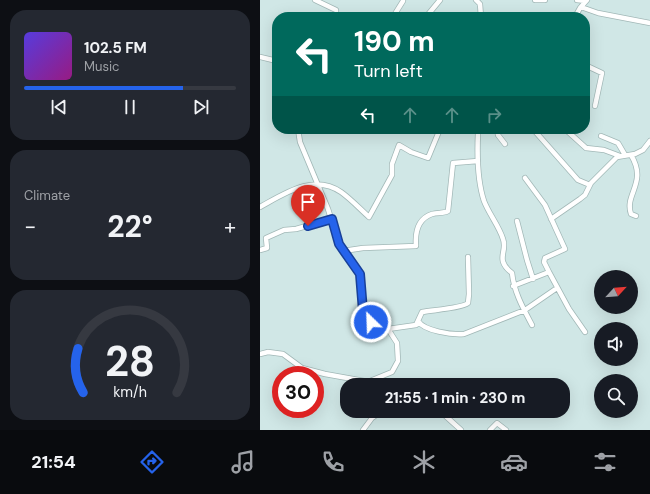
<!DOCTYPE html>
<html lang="en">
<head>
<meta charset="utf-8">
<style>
	:root { --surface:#171b24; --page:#242831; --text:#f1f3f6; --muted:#9ea1a6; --line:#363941; --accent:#2563eb }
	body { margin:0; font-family:"DM Sans",sans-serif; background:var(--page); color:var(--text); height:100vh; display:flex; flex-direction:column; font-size:15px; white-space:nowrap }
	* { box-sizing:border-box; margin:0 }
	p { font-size:13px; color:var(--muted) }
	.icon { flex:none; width:22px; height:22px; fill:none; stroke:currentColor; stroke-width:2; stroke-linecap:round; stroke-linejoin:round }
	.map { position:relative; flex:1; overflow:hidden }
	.details { display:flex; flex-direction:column; gap:10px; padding:10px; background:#0d0f14; width:260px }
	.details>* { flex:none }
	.top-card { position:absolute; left:12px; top:12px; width:318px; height:122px; border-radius:16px; box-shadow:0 4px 16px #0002; background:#00695c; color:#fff; overflow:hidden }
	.needle { width:26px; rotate:64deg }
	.controls { position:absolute; left:334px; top:270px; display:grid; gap:8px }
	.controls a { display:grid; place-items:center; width:44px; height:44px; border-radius:50%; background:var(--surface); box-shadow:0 4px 16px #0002; font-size:20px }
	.speed { position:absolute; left:12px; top:366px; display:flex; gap:8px; font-size:20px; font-weight:700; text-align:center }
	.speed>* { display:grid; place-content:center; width:52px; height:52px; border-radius:50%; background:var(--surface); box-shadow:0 4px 16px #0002; line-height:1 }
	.speed .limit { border:6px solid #d22; background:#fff; color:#111 }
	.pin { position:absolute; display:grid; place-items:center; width:34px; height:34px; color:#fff; margin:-41px -17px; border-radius:50% 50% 50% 0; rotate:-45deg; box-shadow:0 0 4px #0007 }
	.pin .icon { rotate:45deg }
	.me { position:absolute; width:44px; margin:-22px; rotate:336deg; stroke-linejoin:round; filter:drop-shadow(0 0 3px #0008) }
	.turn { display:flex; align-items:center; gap:14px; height:84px; padding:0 16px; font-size:18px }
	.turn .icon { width:52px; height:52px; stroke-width:2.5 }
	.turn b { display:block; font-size:28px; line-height:34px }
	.lanes { display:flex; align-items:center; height:38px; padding:0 16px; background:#0003; justify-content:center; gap:20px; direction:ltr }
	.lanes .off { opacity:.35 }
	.big { font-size:30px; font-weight:700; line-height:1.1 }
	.details .widget { flex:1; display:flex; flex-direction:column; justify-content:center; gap:6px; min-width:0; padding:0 14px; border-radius:16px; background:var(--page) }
	.details .dial { align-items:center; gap:0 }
	.dial svg { height:104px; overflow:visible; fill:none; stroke:var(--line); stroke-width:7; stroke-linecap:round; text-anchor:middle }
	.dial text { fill:var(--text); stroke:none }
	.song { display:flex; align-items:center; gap:12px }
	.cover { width:48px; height:48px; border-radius:6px; background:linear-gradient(135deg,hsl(250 70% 55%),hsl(310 70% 35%)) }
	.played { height:4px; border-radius:2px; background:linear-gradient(90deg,var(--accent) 75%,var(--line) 75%) }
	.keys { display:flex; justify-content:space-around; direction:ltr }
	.heat { display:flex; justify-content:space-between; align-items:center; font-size:22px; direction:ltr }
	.trip { position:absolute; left:80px; top:378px; width:230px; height:40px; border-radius:16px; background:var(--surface); box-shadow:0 4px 16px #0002; font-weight:700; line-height:40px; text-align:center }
	.menu { display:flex; height:64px; justify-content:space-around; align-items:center; background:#090b0e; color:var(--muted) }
	.menu .icon { width:28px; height:28px }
	.menu .current { color:var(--accent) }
	.menu b { font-size:18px; color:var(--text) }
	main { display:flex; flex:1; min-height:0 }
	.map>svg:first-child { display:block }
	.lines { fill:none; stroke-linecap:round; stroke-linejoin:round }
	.minor-casing { stroke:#a2b8b7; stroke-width:6 }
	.minor { stroke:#fff; stroke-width:4.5 }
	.route-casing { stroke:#184099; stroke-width:10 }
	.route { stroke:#2563eb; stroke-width:7 }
</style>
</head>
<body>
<main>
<section class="details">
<div class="widget">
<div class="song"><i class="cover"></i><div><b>102.5 FM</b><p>Music</p></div></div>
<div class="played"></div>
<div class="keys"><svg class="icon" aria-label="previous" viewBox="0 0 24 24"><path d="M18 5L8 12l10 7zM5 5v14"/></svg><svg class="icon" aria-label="pause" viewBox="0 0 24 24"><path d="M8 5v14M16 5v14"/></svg><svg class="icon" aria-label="next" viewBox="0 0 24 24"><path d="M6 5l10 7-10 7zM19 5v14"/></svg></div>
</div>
<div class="widget"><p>Climate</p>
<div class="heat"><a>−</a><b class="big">22°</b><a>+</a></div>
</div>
<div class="widget dial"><svg viewBox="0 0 100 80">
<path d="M14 69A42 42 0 1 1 86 69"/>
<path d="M14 69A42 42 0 0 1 10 35" stroke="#2563eb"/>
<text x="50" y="56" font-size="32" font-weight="700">28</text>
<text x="50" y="72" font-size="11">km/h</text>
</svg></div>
</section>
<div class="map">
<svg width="390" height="430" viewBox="0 0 390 430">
	<rect width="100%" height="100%" fill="#d0e7e6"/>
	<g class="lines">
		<g class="minor-casing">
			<path id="minor" d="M55 0 76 10V17
				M216 0 220 4 221 17
				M275 0H285
				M317 0 326 1
				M321 7 338 13 390 23
				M133 17 143 1
				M166 17 180 0
				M315 17 320 8 327 0
				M0 57 17 61
				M325 65 342 73 335 106
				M237 129 238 135 245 144
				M273 129 318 180 330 185
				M305 129 326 148 344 150 360 156
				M218 133C217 155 217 180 224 201 229 214 239 226 243 239 248 252 234 259 252 273 254 292 263 308 272 325
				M341 136 358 143 365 155
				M371 155C388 183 364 194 371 214L376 216
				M0 207C24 194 54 173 81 192 91 199 100 209 109 217L132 175V164L139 145 151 152 168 158 180 129
				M291 219 320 199 325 195 331 183 357 157 375 154 383 150 390 141
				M257 221 267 260 273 279
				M0 250 7 248 6 238 24 230 36 229 71 219
				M83 251 103 248 156 246C155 233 157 219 172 214 178 212 183 214 188 211L193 163 218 161
				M289 272 309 309 325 332
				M253 286 289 272 284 262 285 258 305 249 285 205 265 178
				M158 321C164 331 192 335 204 334L265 310 297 288
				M128 329 156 325 162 312C172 310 203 308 208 303L209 294 208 257
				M0 354 8 352 23 354 42 368 65 374 104 381H110L132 372 138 361 137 343 128 329 111 322 103 311 100 274 79 244 68 209 40 142 38 129
				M180 411 201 430
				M103 430 112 418 122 411
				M230 430 237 423 246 430"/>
		</g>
		<use href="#minor" class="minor"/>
	</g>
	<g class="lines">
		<g class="route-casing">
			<path id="route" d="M48 226 72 219 79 244 100 274 103 311 111 322"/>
		</g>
		<use href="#route" class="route"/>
	</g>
</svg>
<div class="controls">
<a><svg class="needle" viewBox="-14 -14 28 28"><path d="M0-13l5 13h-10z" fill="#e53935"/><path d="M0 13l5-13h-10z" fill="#9ea1a6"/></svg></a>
<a><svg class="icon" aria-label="sound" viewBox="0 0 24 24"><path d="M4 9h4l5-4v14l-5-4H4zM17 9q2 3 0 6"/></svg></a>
<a><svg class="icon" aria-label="search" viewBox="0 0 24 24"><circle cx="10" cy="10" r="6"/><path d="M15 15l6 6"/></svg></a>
</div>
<div class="speed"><div class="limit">30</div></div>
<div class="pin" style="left:48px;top:226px;background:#d93025"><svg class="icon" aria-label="arrive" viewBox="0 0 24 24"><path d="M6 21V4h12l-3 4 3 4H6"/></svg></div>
<svg class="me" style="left:111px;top:322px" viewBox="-20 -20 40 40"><circle r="17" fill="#2563eb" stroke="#fff" stroke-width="3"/><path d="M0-11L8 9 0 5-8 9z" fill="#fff"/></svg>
<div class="trip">21:55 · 1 min · 230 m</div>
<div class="top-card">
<div class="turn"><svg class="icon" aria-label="left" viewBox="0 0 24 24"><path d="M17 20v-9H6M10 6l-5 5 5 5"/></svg><div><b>190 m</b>Turn left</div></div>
<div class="lanes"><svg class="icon" aria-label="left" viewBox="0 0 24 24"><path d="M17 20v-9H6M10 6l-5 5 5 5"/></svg><svg class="icon off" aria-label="ahead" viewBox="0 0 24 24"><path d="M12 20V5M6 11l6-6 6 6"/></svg><svg class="icon off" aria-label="ahead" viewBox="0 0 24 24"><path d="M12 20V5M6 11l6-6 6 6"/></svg><svg class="icon off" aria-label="right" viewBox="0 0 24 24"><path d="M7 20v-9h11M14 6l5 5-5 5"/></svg></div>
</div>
</div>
</main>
<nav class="menu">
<b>21:54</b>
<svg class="icon current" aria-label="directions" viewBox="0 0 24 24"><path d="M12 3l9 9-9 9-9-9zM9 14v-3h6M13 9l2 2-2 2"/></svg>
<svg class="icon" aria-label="music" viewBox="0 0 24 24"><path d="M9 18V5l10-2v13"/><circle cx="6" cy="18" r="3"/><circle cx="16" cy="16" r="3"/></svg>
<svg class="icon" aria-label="phone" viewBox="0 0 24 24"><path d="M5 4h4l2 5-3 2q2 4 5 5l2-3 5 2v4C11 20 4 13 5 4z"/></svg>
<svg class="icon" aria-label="climate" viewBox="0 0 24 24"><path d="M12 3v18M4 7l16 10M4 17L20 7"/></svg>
<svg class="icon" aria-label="car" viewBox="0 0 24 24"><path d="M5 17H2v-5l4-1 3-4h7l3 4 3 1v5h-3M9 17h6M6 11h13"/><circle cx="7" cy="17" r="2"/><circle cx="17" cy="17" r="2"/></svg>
<svg class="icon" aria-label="filters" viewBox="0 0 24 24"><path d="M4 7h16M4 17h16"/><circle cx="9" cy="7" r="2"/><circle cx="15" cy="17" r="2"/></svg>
</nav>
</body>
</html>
